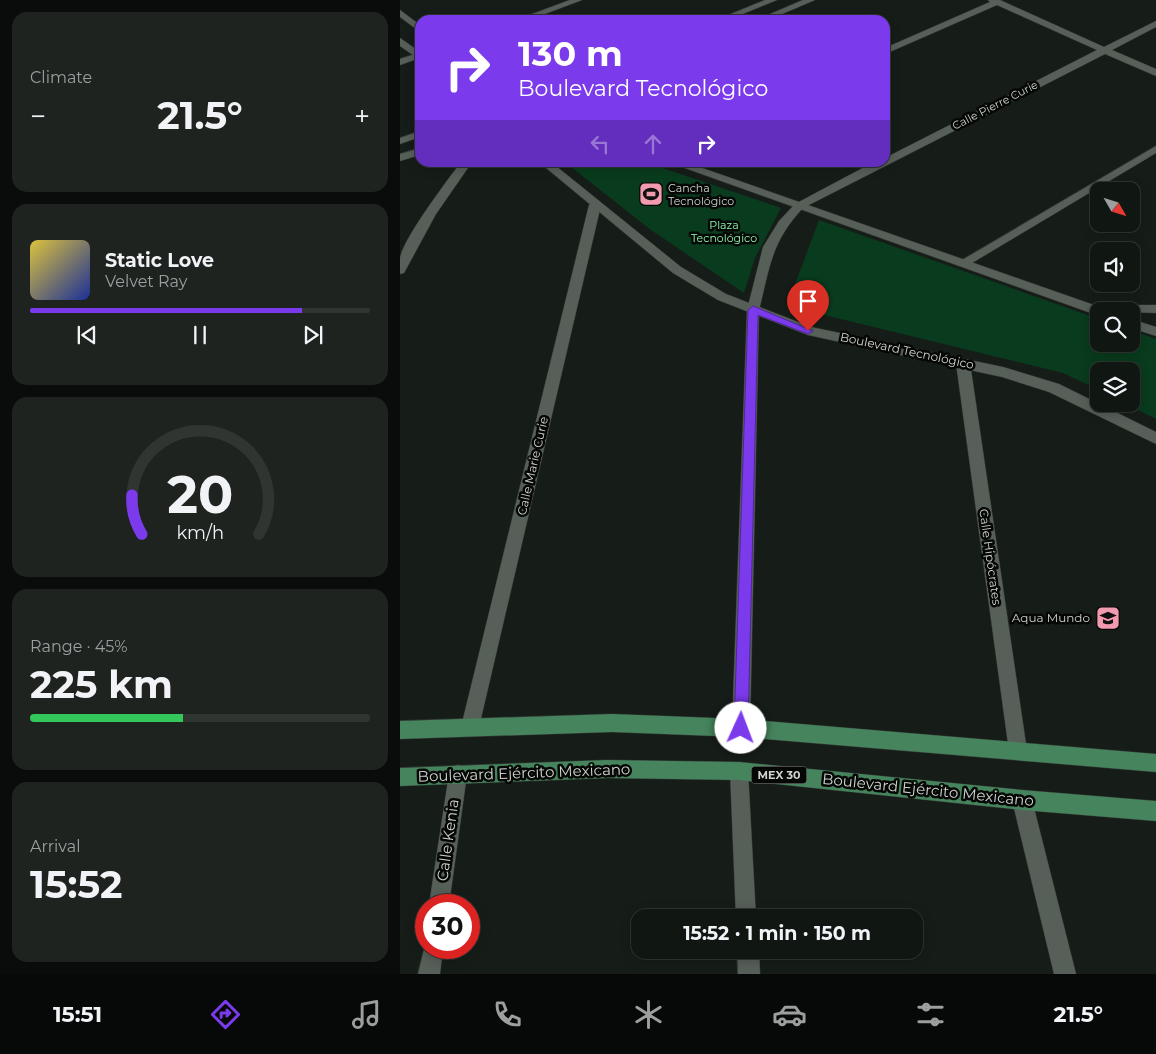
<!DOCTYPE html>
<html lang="en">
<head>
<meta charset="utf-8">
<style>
	:root { --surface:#101612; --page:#1e2320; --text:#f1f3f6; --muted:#9c9f9f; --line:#303532; --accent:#7c3aed }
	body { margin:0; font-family:Montserrat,sans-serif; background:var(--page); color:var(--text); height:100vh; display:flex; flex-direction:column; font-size:19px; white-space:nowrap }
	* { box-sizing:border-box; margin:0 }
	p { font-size:16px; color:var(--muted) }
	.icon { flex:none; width:28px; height:28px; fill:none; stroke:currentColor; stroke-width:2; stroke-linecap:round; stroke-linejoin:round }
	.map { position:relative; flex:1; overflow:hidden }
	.drawer { display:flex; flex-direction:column; gap:12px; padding:12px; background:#090c0a; width:400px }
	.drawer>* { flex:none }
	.hud { position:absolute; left:15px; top:15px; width:475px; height:152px; border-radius:15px; box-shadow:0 2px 12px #0003,0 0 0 1px var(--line); background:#7c3aed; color:#fff; overflow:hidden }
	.needle { width:32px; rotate:129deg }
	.fabs { position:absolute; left:690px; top:182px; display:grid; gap:10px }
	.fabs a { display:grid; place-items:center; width:50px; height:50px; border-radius:10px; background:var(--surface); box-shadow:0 2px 12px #0003,0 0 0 1px var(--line); font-size:25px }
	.speed { position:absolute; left:15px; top:894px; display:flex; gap:10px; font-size:25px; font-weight:700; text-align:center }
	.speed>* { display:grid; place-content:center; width:65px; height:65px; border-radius:50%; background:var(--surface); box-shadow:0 2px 12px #0003,0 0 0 1px var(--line); line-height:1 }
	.speed .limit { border:8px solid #d22; background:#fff; color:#111 }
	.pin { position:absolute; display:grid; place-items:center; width:42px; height:42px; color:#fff; margin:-51px -21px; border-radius:50% 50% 50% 0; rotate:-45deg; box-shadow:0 0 5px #0007 }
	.pin .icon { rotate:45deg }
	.me { position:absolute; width:55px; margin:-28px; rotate:2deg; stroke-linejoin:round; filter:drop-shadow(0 0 4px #0008) }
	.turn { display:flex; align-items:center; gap:18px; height:105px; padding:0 20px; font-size:22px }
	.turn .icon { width:65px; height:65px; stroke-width:2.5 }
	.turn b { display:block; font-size:35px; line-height:42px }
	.lanes { display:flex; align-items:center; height:48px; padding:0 20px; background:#0003; justify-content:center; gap:25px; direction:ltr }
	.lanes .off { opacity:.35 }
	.big { font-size:38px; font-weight:700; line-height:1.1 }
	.drawer .tile { flex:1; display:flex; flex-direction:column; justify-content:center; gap:8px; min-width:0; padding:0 18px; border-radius:15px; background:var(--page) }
	.drawer .dial { align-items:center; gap:0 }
	.dial svg { height:130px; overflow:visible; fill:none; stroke:var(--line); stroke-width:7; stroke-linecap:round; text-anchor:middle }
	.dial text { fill:var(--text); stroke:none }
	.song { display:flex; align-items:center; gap:15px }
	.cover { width:60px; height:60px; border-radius:8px; background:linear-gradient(135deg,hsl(50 70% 55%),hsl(230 70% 35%)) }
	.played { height:5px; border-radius:2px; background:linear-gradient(90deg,var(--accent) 80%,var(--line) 80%) }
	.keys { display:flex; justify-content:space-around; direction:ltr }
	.heat { display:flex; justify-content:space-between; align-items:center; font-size:28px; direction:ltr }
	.charge { height:8px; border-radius:4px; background:linear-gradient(90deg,#34c759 45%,var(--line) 0) }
	.trip { position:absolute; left:231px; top:909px; width:292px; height:50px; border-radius:15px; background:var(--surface); box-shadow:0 2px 12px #0003,0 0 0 1px var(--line); font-weight:700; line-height:50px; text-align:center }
	.tab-bar { display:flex; height:80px; justify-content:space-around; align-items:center; background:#060907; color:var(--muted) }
	.tab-bar .icon { width:35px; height:35px }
	.tab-bar .current { color:var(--accent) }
	.tab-bar b { font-size:22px; color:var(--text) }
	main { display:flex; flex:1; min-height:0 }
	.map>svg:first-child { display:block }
	.green { fill:#093b1e }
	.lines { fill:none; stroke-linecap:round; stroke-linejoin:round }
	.street-casing { stroke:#343835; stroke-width:1 }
	.secondary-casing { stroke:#343835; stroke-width:1 }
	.primary-casing { stroke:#343835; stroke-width:1 }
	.street { fill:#575f59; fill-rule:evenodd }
	.secondary { fill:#575f59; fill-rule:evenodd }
	.primary { fill:#45845c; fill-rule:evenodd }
	.route { fill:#7c3aed; stroke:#51269a }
	.labels { text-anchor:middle; stroke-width:5; stroke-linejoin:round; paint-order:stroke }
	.far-street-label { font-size:11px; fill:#cfd3d0; stroke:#050705 }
	.far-poi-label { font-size:11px; fill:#cfd3d0; stroke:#050705; text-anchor:start }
	.far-park-label { font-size:11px; fill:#8ef9b0; stroke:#050705 }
	.shield { fill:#050705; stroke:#929693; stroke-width:1 }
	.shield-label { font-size:11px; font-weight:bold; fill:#cfd3d0 }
	.street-label { font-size:12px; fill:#cfd3d0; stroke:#050705 }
	.poi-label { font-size:12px; fill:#cfd3d0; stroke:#050705; text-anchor:end }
	.near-street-label { font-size:15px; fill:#cfd3d0; stroke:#050705 }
</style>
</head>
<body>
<main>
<section class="drawer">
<div class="tile"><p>Climate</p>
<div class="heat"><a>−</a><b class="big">21.5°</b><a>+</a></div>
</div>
<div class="tile">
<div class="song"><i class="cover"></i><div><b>Static Love</b><p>Velvet Ray</p></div></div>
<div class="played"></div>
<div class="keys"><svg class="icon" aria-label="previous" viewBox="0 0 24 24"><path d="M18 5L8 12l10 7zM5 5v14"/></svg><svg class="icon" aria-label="pause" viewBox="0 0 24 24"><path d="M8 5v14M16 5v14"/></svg><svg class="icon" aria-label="next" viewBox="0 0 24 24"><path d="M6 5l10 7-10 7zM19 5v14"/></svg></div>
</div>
<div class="tile dial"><svg viewBox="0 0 100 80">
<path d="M14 69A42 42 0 1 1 86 69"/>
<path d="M14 69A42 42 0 0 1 8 45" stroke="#7c3aed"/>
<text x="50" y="56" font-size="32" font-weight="700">20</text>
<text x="50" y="72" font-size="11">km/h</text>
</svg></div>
<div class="tile"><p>Range · 45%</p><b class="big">225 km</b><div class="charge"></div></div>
<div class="tile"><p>Arrival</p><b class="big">15:52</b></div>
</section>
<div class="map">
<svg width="756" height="974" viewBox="0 0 756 974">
	<rect width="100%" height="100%" fill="#161d18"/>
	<path class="green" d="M166 163H248L381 208 355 258 344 293 251 230Z
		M419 220 699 319V344H731V330L756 339V419L726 404H731V371H699V390L663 373 387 306Z"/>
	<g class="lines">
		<g class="street-casing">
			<path id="street" d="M170 0H182L129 20H116Z
				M365 0H377L328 20H316Z
				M403 0H415L368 20H356Z
				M588 0H600L704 47 756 21V27L712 50 756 69V76L705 54 403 208C371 242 370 267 359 310L350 728 347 734 341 737 335 734 332 728 347 310 363 247 379 221 395 204 474 162H485V158L697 50 597 5 485 54V48L590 2Z
				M15 54H20V58L0 65V59Z
				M20 131V137L0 144V138Z
				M756 146V153L567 266H559L557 263Z
				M20 148V155L0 161V154Z
				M61 162H72L36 214 4 273 0 274C0 269 0 263 0 258 4 237 47 181 61 162Z
				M195 202 201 205 79 727 76 733 70 736 64 733 61 727 189 205Z
				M563 358 570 363 627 751 625 757 618 760 611 757 609 751 556 363Z
				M339 762 346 764 348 771 356 918H336L330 771 332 764Z
				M58 765 65 767 67 774 49 905H29L49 774 51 767Z
				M622 790 629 793 632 800 676 974H654L612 800 615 793Z
				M26 941V948H43L40 974H18Z
				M337 950H359L360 974H338Z"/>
		</g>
		<g class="secondary-casing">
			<path id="secondary" d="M0 10 20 25V32L0 17Z
				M0 38 20 52V60L0 46Z
				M139 162H151L281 267 326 294 411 327 603 367 659 384 756 432V444L649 392 602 377 408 335 318 300 273 273Z
				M268 162H285L694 305H756V313L699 311V315L688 312Z
				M731 319 756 327V336L731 328Z"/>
		</g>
		<g class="primary-casing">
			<path id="primary" d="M212 714 341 719 756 754V772L341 737 212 732 0 739V721Z
				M207 760 339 762 622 790 756 801V821L622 810 339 780 207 778 0 786V768Z"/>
		</g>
		<use href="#street" class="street"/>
		<use href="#secondary" class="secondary"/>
		<use href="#primary" class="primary"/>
	</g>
	<path class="route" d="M353 306 413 331 408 334 358 315 348 728 346 733 341 735 336 733 334 728 348 310Z"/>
	<defs>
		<g id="stadium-square" transform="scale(1.25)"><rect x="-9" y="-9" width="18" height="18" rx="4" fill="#f29aaf" stroke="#050705"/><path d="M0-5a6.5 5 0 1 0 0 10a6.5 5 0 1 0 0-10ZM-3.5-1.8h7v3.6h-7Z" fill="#111"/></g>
		<g id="school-square" transform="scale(1.25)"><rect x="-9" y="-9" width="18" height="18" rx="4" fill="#f29aaf" stroke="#050705"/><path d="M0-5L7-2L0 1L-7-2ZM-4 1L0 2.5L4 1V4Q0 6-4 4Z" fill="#111"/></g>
	</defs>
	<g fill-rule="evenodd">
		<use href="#stadium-square" x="251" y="194"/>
		<use href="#school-square" x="708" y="618"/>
	</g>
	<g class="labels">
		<g class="far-street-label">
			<text transform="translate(595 105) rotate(-27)" y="4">Calle Pierre Curie</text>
		</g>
		<g class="far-poi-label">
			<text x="268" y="192">Cancha<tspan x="268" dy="13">Tecnológico</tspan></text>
		</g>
		<g class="far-park-label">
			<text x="324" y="229">Plaza<tspan x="324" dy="13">Tecnológico</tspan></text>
		</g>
		<rect class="shield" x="351.5" y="766.5" width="55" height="17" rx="4"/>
		<g class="shield-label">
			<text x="379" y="779">MEX 30</text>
		</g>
		<g class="street-label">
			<text transform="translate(507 351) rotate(12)" y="4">Boulevard Tecnológico</text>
			<text transform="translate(133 466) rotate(-77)" y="4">Calle Marie Curie</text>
			<text transform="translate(590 557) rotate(82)" y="4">Calle Hipócrates</text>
		</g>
		<g class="poi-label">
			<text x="690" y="622">Aqua Mundo</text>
		</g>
		<g class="near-street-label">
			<text transform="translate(124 773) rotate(-2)" y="5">Boulevard Ejército Mexicano</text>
			<text transform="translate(528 790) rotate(6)" y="5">Boulevard Ejército Mexicano</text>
			<text transform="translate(48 840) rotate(-82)" y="5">Calle Kenia</text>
		</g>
	</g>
</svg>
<div class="fabs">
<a><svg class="needle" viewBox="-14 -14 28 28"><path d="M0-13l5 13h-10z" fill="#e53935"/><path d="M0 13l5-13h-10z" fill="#9c9f9f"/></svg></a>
<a><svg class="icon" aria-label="sound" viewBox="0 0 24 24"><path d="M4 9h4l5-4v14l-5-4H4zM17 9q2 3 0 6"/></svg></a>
<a><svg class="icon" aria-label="search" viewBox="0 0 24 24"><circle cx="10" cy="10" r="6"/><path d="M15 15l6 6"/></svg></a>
<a><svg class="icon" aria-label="layers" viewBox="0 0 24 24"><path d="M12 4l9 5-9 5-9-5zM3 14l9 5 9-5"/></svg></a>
</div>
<div class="speed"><div class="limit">30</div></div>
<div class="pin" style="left:408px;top:331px;background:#d93025"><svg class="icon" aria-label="arrive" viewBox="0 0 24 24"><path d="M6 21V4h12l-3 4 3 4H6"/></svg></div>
<svg class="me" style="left:341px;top:728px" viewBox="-20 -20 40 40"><circle r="19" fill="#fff"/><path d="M0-13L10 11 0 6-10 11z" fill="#7c3aed"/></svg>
<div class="trip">15:52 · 1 min · 150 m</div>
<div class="hud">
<div class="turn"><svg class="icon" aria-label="right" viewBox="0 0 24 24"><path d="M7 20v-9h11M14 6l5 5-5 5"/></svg><div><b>130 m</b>Boulevard Tecnológico</div></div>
<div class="lanes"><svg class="icon off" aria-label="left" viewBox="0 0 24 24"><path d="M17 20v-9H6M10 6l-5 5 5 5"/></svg><svg class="icon off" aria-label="ahead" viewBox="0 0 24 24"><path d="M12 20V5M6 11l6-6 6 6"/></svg><svg class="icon" aria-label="right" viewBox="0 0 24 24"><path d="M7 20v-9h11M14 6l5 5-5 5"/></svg></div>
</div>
</div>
</main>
<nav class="tab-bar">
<b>15:51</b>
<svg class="icon current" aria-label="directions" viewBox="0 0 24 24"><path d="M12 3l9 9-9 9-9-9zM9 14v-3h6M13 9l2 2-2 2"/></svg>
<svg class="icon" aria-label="music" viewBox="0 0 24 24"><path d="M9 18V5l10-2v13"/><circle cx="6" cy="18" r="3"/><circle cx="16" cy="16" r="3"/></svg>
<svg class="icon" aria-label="phone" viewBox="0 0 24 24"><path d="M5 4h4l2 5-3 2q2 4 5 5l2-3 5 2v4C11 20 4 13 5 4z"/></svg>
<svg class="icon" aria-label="climate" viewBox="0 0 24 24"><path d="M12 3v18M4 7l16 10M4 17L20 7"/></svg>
<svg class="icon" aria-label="car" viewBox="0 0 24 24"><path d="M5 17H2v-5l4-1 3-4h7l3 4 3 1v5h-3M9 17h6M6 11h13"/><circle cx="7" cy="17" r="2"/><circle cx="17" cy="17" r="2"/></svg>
<svg class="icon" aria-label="filters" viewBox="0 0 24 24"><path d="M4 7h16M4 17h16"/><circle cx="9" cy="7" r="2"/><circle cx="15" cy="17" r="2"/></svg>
<b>21.5°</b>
</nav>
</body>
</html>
